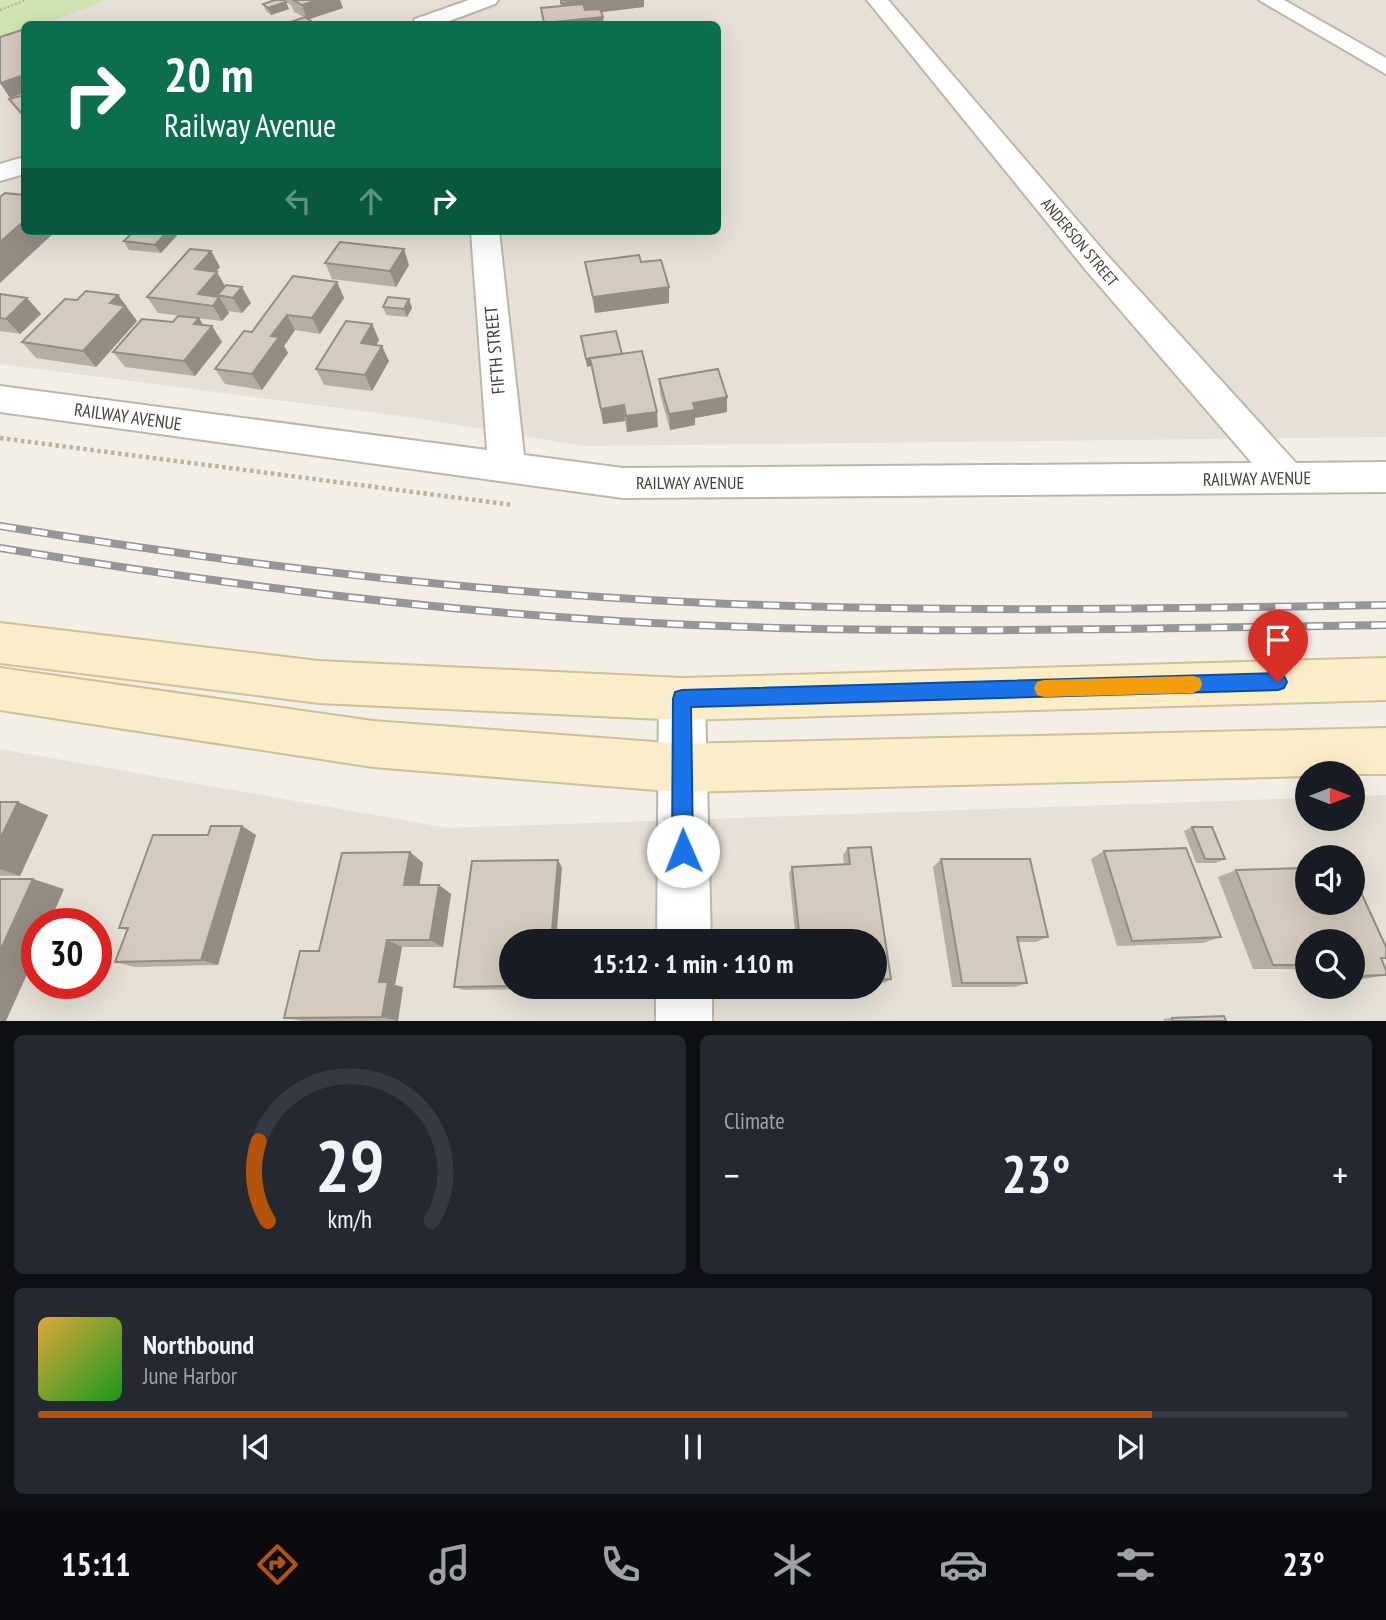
<!DOCTYPE html>
<html lang="en">
<head>
<meta charset="utf-8">
<style>
	:root { --surface:#171b24; --page:#242831; --text:#f1f3f6; --muted:#9ea1a6; --line:#363941; --accent:#b45309 }
	body { margin:0; font-family:"PT Sans Narrow",sans-serif; background:var(--page); color:var(--text); height:100vh; display:flex; flex-direction:column; font-size:26px; white-space:nowrap }
	* { box-sizing:border-box; margin:0 }
	p { font-size:23px; color:var(--muted) }
	.icon { flex:none; width:38px; height:38px; fill:none; stroke:currentColor; stroke-width:2; stroke-linecap:round; stroke-linejoin:round }
	.map { position:relative; height:1021px; overflow:hidden }
	.sheet { display:flex; flex-direction:column; gap:14px; padding:14px; background:#0d0f14; flex:1 }
	.sheet>* { flex:none }
	.hud { position:absolute; left:21px; top:21px; width:700px; height:214px; border-radius:10px; box-shadow:0 7px 28px #0002; background:#0b6e4f; color:#fff; overflow:hidden }
	.needle { width:46px; rotate:90deg }
	.buttons { position:absolute; left:1295px; top:761px; display:grid; gap:14px }
	.buttons a { display:grid; place-items:center; width:70px; height:70px; border-radius:50%; background:var(--surface); box-shadow:0 7px 28px #0002; font-size:35px }
	.speed { position:absolute; left:21px; top:908px; display:flex; gap:14px; font-size:35px; font-weight:700; text-align:center }
	.speed>* { display:grid; place-content:center; width:91px; height:91px; border-radius:50%; background:var(--surface); box-shadow:0 7px 28px #0002; line-height:1 }
	.speed .limit { border:10px solid #d22; background:#fff; color:#111 }
	.pin { position:absolute; display:grid; place-items:center; width:60px; height:60px; color:#fff; margin:-72px -30px; border-radius:50% 50% 50% 0; rotate:-45deg; box-shadow:0 0 7px #0007 }
	.pin .icon { rotate:45deg }
	.me { position:absolute; width:77px; margin:-38px; rotate:359deg; stroke-linejoin:round; filter:drop-shadow(0 0 5px #0008) }
	.turn { display:flex; align-items:center; gap:24px; height:147px; padding:0 28px; font-size:32px }
	.turn .icon { width:91px; height:91px; stroke-width:2.5 }
	.turn b { display:block; font-size:49px; line-height:60px }
	.lanes { display:flex; align-items:center; height:66px; padding:0 28px; background:#0003; justify-content:center; gap:35px; direction:ltr }
	.lanes .off { opacity:.35 }
	.big { font-size:52px; font-weight:700; line-height:1.1 }
	.sheet .tile { flex:1; display:flex; flex-direction:column; justify-content:center; gap:10px; min-width:0; padding:0 24px; border-radius:10px; background:var(--page) }
	.sheet .dial { align-items:center; gap:0 }
	.dial svg { height:182px; overflow:visible; fill:none; stroke:var(--line); stroke-width:7; stroke-linecap:round; text-anchor:middle }
	.dial text { fill:var(--text); stroke:none }
	.song { display:flex; align-items:center; gap:21px }
	.cover { width:84px; height:84px; border-radius:10px; background:linear-gradient(135deg,hsl(40 70% 55%),hsl(120 70% 35%)) }
	.played { height:7px; border-radius:4px; background:linear-gradient(90deg,var(--accent) 85%,var(--line) 85%) }
	.keys { display:flex; justify-content:space-around; direction:ltr }
	.heat { display:flex; justify-content:space-between; align-items:center; font-size:38px; direction:ltr }
	.sheet .tiles { flex:1; display:grid; gap:14px; grid-template-columns:1fr 1fr }
	.tile:last-child { grid-column:span 2 }
	.trip { position:absolute; left:499px; top:929px; width:388px; height:70px; border-radius:35px; background:var(--surface); box-shadow:0 7px 28px #0002; font-weight:700; line-height:70px; text-align:center }
	.tab-bar { display:flex; height:112px; justify-content:space-around; align-items:center; background:#090b0e; color:var(--muted) }
	.tab-bar .icon { width:49px; height:49px }
	.tab-bar .active { color:var(--accent) }
	.tab-bar b { font-size:32px; color:var(--text) }
	.map>svg:first-child { display:block }
	.residential { fill:#e6e0d6; fill-rule:evenodd }
	.green { fill:#d0e5b2 }
	.lines { fill:none; stroke-linecap:round; stroke-linejoin:round }
	.street-casing { stroke:#beb6aa; stroke-width:4 }
	.secondary-casing { stroke:#d0c099; stroke-width:4 }
	.path-far1 { stroke:#bfb19c; stroke-width:2.5; stroke-dasharray:2 2; stroke-linecap:butt }
	.path { stroke:#bfb19c; stroke-width:4.5; stroke-dasharray:3.5 3.5; stroke-linecap:butt }
	.street { fill:#fff; fill-rule:evenodd }
	.secondary { fill:#fbedc9; fill-rule:evenodd }
	.rail-casing { stroke:#969696; stroke-width:8 }
	.rail { stroke:#fff; stroke-width:5; stroke-dasharray:16; stroke-linecap:butt }
	.wall { fill:#b6aea3 }
	.shaded-wall { fill:#948d84 }
	.building { fill:#d4cabd; stroke:#948d84; stroke-width:2 }
	.route { fill:#1a73e8; stroke:#114b97; stroke-width:2 }
	.slow { fill:#f59e0b }
	.labels { text-anchor:middle; stroke-width:5; stroke-linejoin:round; paint-order:stroke }
	.far-street-label { font-size:16px; fill:#453f37; stroke:#fff }
	.street-label { font-size:18px; fill:#453f37; stroke:#fff }
</style>
</head>
<body>
<div class="map">
<svg width="1386" height="1022" viewBox="0 0 1386 1022">
	<rect width="100%" height="100%" fill="#f3efe7"/>
	<path class="residential" d="M106 0H1386V437L585 446 423 419 0 364V45L24 34V231H718V24H46Z
		M0 749 448 828 1307 798V819H1353V796L1386 795V1021H0ZM1307 858H1353V903H1307ZM37 924H96V984H37ZM511 942H875V987H511ZM1307 942H1353V987H1307Z"/>
	<path class="green" d="M0 0H106L46 24H24V34L0 45Z"/>
	<g class="lines">
		<g class="street-casing">
			<path id="street" d="M469 0H498L495 4 441 24H412L415 19Z
				M867 0H888L1107 255 1296 463 1386 462V492L623 498 0 412V386L487 450 471 231H499L524 455 623 468 1252 463 1085 269Z
				M1259 0H1284L1386 58V74Z
				M24 157V174L0 181V164Z
				M682 678 698 684 705 699 711 942H657L659 699 666 684Z
				M656 987H712V1022H656Z"/>
		</g>
		<g class="secondary-casing">
			<path id="secondary" d="M0 623 319 661 682 678 1386 658V700L682 720 319 703 0 663Z
				M0 668 373 721 681 744 1386 728V774H1307V776L681 792 373 767 0 710Z"/>
		</g>
		<path class="path-far1" d="M0 10 26 0"/>
		<path class="path" d="M0 438 513 505"/>
		<use href="#street" class="street"/>
		<use href="#secondary" class="secondary"/>
		<g class="rail-casing">
			<path id="rail" d="M0 526C228 563 457 591 687 602 920 613 1153 609 1386 605
				M0 548C230 586 461 615 694 625 925 635 1155 628 1386 625"/>
		</g>
		<use href="#rail" class="rail"/>
	</g>
	<path class="wall" d="M275 0H340L343 8 308 19 294 12 291 5 285 1 289 9 271 15 266 11 263 4Z
		M134 231H181L161 253 129 250 124 241Z
		M211 251 220 267 216 272 225 286 251 303 242 313 227 311 229 313 222 321 158 313 147 297Z
		M585 262H641L669 303 595 313Z
		M325 263 409 265 396 287 332 279Z
		M337 282 344 298 320 334 295 330 284 346 288 353 262 390 225 384 215 369 252 332Z
		M0 294 27 298 41 314 20 334 1 331 0 332Z
		M118 295 137 321 96 367 36 358 22 342 77 300Z
		M409 299 412 308 407 317 386 315 383 307Z
		M199 318 203 325 212 326 222 342 195 376 125 367 113 352 173 322Z
		M372 324 379 340 376 345 389 361 372 391 324 385 316 369Z
		M581 336 622 354 658 427 627 432 625 421 603 424 591 366 587 367Z
		M659 379 727 412 695 418V425L670 430 660 394Z
		M0 802 48 815 20 876H0Z
		M242 826 256 835 218 965 135 967 115 962 127 930 119 928 208 835Z
		M1192 827 1225 859 1216 863H1196L1184 831Z
		M848 848 891 979 884 983H875V942H796L789 874 792 867 844 865 843 855Z
		M1104 851 1221 937 1203 943 1117 946 1091 859Z
		M410 852 423 863 419 885H439L451 894 443 947H402L395 985 403 987 398 1021H303L284 1018 319 951Z
		M941 859 1048 937 1036 942H1018L1027 983 1015 987H952L933 867Z
		M558 860 562 868 511 942V987H552V989L463 990 454 987Z
		M1236 870 1386 958 1381 959 1386 975 1364 979H1353V942H1307V969H1253L1218 877Z
		M1172 1018 1226 1021H1164L1163 1019Z"/>
	<path class="shaded-wall" d="M318 0H340L343 8 307 20 302 5Z
		M583 0H644V7L563 17 561 3Z
		M286 2 289 9 271 15 268 8Z
		M603 17 604 24H544V23Z
		M24 75V93L10 98 0 83Z
		M24 221V231H56L0 283V242Z
		M168 231H181L161 253 155 245Z
		M404 249 409 265 396 287 390 271Z
		M211 251 220 267 205 285 195 269Z
		M217 272 226 288 218 295 219 297 198 294Z
		M337 282 344 298 320 334 312 318Z
		M242 287 251 303 242 313 233 298Z
		M669 287V303L595 313 593 297Z
		M118 295 137 321 96 367 83 351 110 303Z
		M219 297 229 313 222 321 213 306Z
		M27 298 41 314 20 334 6 319Z
		M409 299 412 308 407 317 404 309Z
		M287 315 295 330 284 346 288 353 262 390 252 374 271 336Z
		M199 318 207 331 212 326 222 342 195 376 184 361 194 324Z
		M372 324 379 340 368 359 361 343Z
		M382 346 389 361 372 391 365 375Z
		M622 354 590 358 591 366 587 367 586 359Z
		M727 397V412L695 418V425L670 430 669 414 693 403Z
		M624 405 625 421 603 424 601 409Z
		M657 412 658 427 627 432 626 416Z
		M18 802 48 815 20 876 0 869V839Z
		M242 826 256 835 218 965 201 960Z
		M410 852 423 863 418 894 404 885Z
		M558 860 562 868 556 942H551Z
		M33 879 64 889 49 924H37V952L6 1021H0V951Z
		M439 885 451 894 443 947 430 940Z
		M387 940 402 947 395 985 403 987 398 1021 382 1017 379 982Z"/>
	<path class="building" d="M275 0H284L286 2 268 8 263 4Z
		M293 0H318L302 5Z
		M561 0H583L561 3Z
		M583 4 585 10 600 9 603 17 544 23 541 8Z
		M305 17 315 24H285Z
		M22 30 24 33V75L0 83V37Z
		M24 95V112L21 113 9 99Z
		M5 193 24 195V221L0 242V197Z
		M134 231H168L155 245 124 241Z
		M340 242 404 249 390 271 325 263Z
		M190 249 211 251 195 269 217 272 198 294 219 297 213 306 147 297Z
		M639 255 641 262 661 260 669 287 593 297 585 262Z
		M293 276 337 282 312 318 287 315 271 336 279 337 252 374 215 369 244 331 252 332Z
		M226 285 242 287 233 298 218 295Z
		M86 291 118 295 110 303 125 306 83 351 22 342 65 299 77 300Z
		M0 294 27 298 6 319 0 318Z
		M388 297 409 299 404 309 383 307Z
		M178 316 199 318 194 324 212 326 184 361 113 352 142 319 173 322Z
		M346 321 372 324 361 343 382 346 365 375 316 369Z
		M616 331 622 354 586 359 581 336Z
		M642 351 657 412 626 416 624 405 601 409 590 358Z
		M718 369 727 397 693 403 695 410 669 414 659 379Z
		M0 802H18L0 839Z
		M211 826H242L201 960 115 962 128 928H119L153 835H208Z
		M1192 827H1212L1225 859H1205Z
		M871 847 891 979 875 980V942H800L792 867 850 864 848 848Z
		M1186 848 1221 937 1132 941 1104 851Z
		M410 852 404 885H439L430 940H387L379 982H388L382 1017 284 1018 300 951H319L342 853Z
		M941 859H1030L1048 937H1017L1027 983H962Z
		M558 860 551 942H511V986L454 987 472 861Z
		M1307 868V903H1353V875L1386 947V958H1381L1386 970V975L1357 976 1353 966V942H1307V965H1273L1236 870Z
		M0 879H33L0 951Z
		M1224 1016 1226 1021H1173L1172 1018Z"/>
	<path class="route" d="M1278 673 1284 676 1287 682 1284 688 1278 690 691 707 693 851 690 858 683 861 675 858 672 851 673 699 675 692 682 690Z"/>
	<path class="slow" d="M1193 676 1200 678 1202 684 1200 690 1193 693 1044 697 1037 695 1034 688 1037 682 1044 680Z"/>
	<g class="labels">
		<g class="far-street-label">
			<text transform="translate(1080 242) rotate(50)" y="6">ANDERSON STREET</text>
		</g>
		<g class="street-label">
			<text transform="translate(495 350) rotate(-95)" y="6">FIFTH STREET</text>
			<text transform="translate(128 417) rotate(8)" y="6">RAILWAY AVENUE</text>
			<text transform="translate(1257 479) rotate(-1)" y="6">RAILWAY AVENUE</text>
			<text x="690" y="489">RAILWAY AVENUE</text>
		</g>
	</g>
</svg>
<div class="buttons">
<a><svg class="needle" viewBox="-14 -14 28 28"><path d="M0-13l5 13h-10z" fill="#e53935"/><path d="M0 13l5-13h-10z" fill="#9ea1a6"/></svg></a>
<a><svg class="icon" aria-label="sound" viewBox="0 0 24 24"><path d="M4 9h4l5-4v14l-5-4H4zM17 9q2 3 0 6"/></svg></a>
<a><svg class="icon" aria-label="search" viewBox="0 0 24 24"><circle cx="10" cy="10" r="6"/><path d="M15 15l6 6"/></svg></a>
</div>
<div class="speed"><div class="limit">30</div></div>
<div class="pin" style="left:1278px;top:682px;background:#d93025"><svg class="icon" aria-label="arrive" viewBox="0 0 24 24"><path d="M6 21V4h12l-3 4 3 4H6"/></svg></div>
<svg class="me" style="left:683px;top:851px" viewBox="-20 -20 40 40"><circle r="19" fill="#fff"/><path d="M0-13L10 11 0 6-10 11z" fill="#1a73e8"/></svg>
<div class="trip">15:12 · 1 min · 110 m</div>
<div class="hud">
<div class="turn"><svg class="icon" aria-label="right" viewBox="0 0 24 24"><path d="M7 20v-9h11M14 6l5 5-5 5"/></svg><div><b>20 m</b>Railway Avenue</div></div>
<div class="lanes"><svg class="icon off" aria-label="left" viewBox="0 0 24 24"><path d="M17 20v-9H6M10 6l-5 5 5 5"/></svg><svg class="icon off" aria-label="ahead" viewBox="0 0 24 24"><path d="M12 20V5M6 11l6-6 6 6"/></svg><svg class="icon" aria-label="right" viewBox="0 0 24 24"><path d="M7 20v-9h11M14 6l5 5-5 5"/></svg></div>
</div>
</div>
<section class="sheet">
<div class="tiles">
<div class="tile dial"><svg viewBox="0 0 100 80">
<path d="M14 69A42 42 0 1 1 86 69"/>
<path d="M14 69A42 42 0 0 1 10 34" stroke="#b45309"/>
<text x="50" y="56" font-size="32" font-weight="700">29</text>
<text x="50" y="72" font-size="11">km/h</text>
</svg></div>
<div class="tile"><p>Climate</p>
<div class="heat"><a>−</a><b class="big">23°</b><a>+</a></div>
</div>
<div class="tile">
<div class="song"><i class="cover"></i><div><b>Northbound</b><p>June Harbor</p></div></div>
<div class="played"></div>
<div class="keys"><svg class="icon" aria-label="previous" viewBox="0 0 24 24"><path d="M18 5L8 12l10 7zM5 5v14"/></svg><svg class="icon" aria-label="pause" viewBox="0 0 24 24"><path d="M8 5v14M16 5v14"/></svg><svg class="icon" aria-label="next" viewBox="0 0 24 24"><path d="M6 5l10 7-10 7zM19 5v14"/></svg></div>
</div>
</div>
</section>
<nav class="tab-bar">
<b>15:11</b>
<svg class="icon active" aria-label="directions" viewBox="0 0 24 24"><path d="M12 3l9 9-9 9-9-9zM9 14v-3h6M13 9l2 2-2 2"/></svg>
<svg class="icon" aria-label="music" viewBox="0 0 24 24"><path d="M9 18V5l10-2v13"/><circle cx="6" cy="18" r="3"/><circle cx="16" cy="16" r="3"/></svg>
<svg class="icon" aria-label="phone" viewBox="0 0 24 24"><path d="M5 4h4l2 5-3 2q2 4 5 5l2-3 5 2v4C11 20 4 13 5 4z"/></svg>
<svg class="icon" aria-label="climate" viewBox="0 0 24 24"><path d="M12 3v18M4 7l16 10M4 17L20 7"/></svg>
<svg class="icon" aria-label="car" viewBox="0 0 24 24"><path d="M5 17H2v-5l4-1 3-4h7l3 4 3 1v5h-3M9 17h6M6 11h13"/><circle cx="7" cy="17" r="2"/><circle cx="17" cy="17" r="2"/></svg>
<svg class="icon" aria-label="filters" viewBox="0 0 24 24"><path d="M4 7h16M4 17h16"/><circle cx="9" cy="7" r="2"/><circle cx="15" cy="17" r="2"/></svg>
<b>23°</b>
</nav>
</body>
</html>
